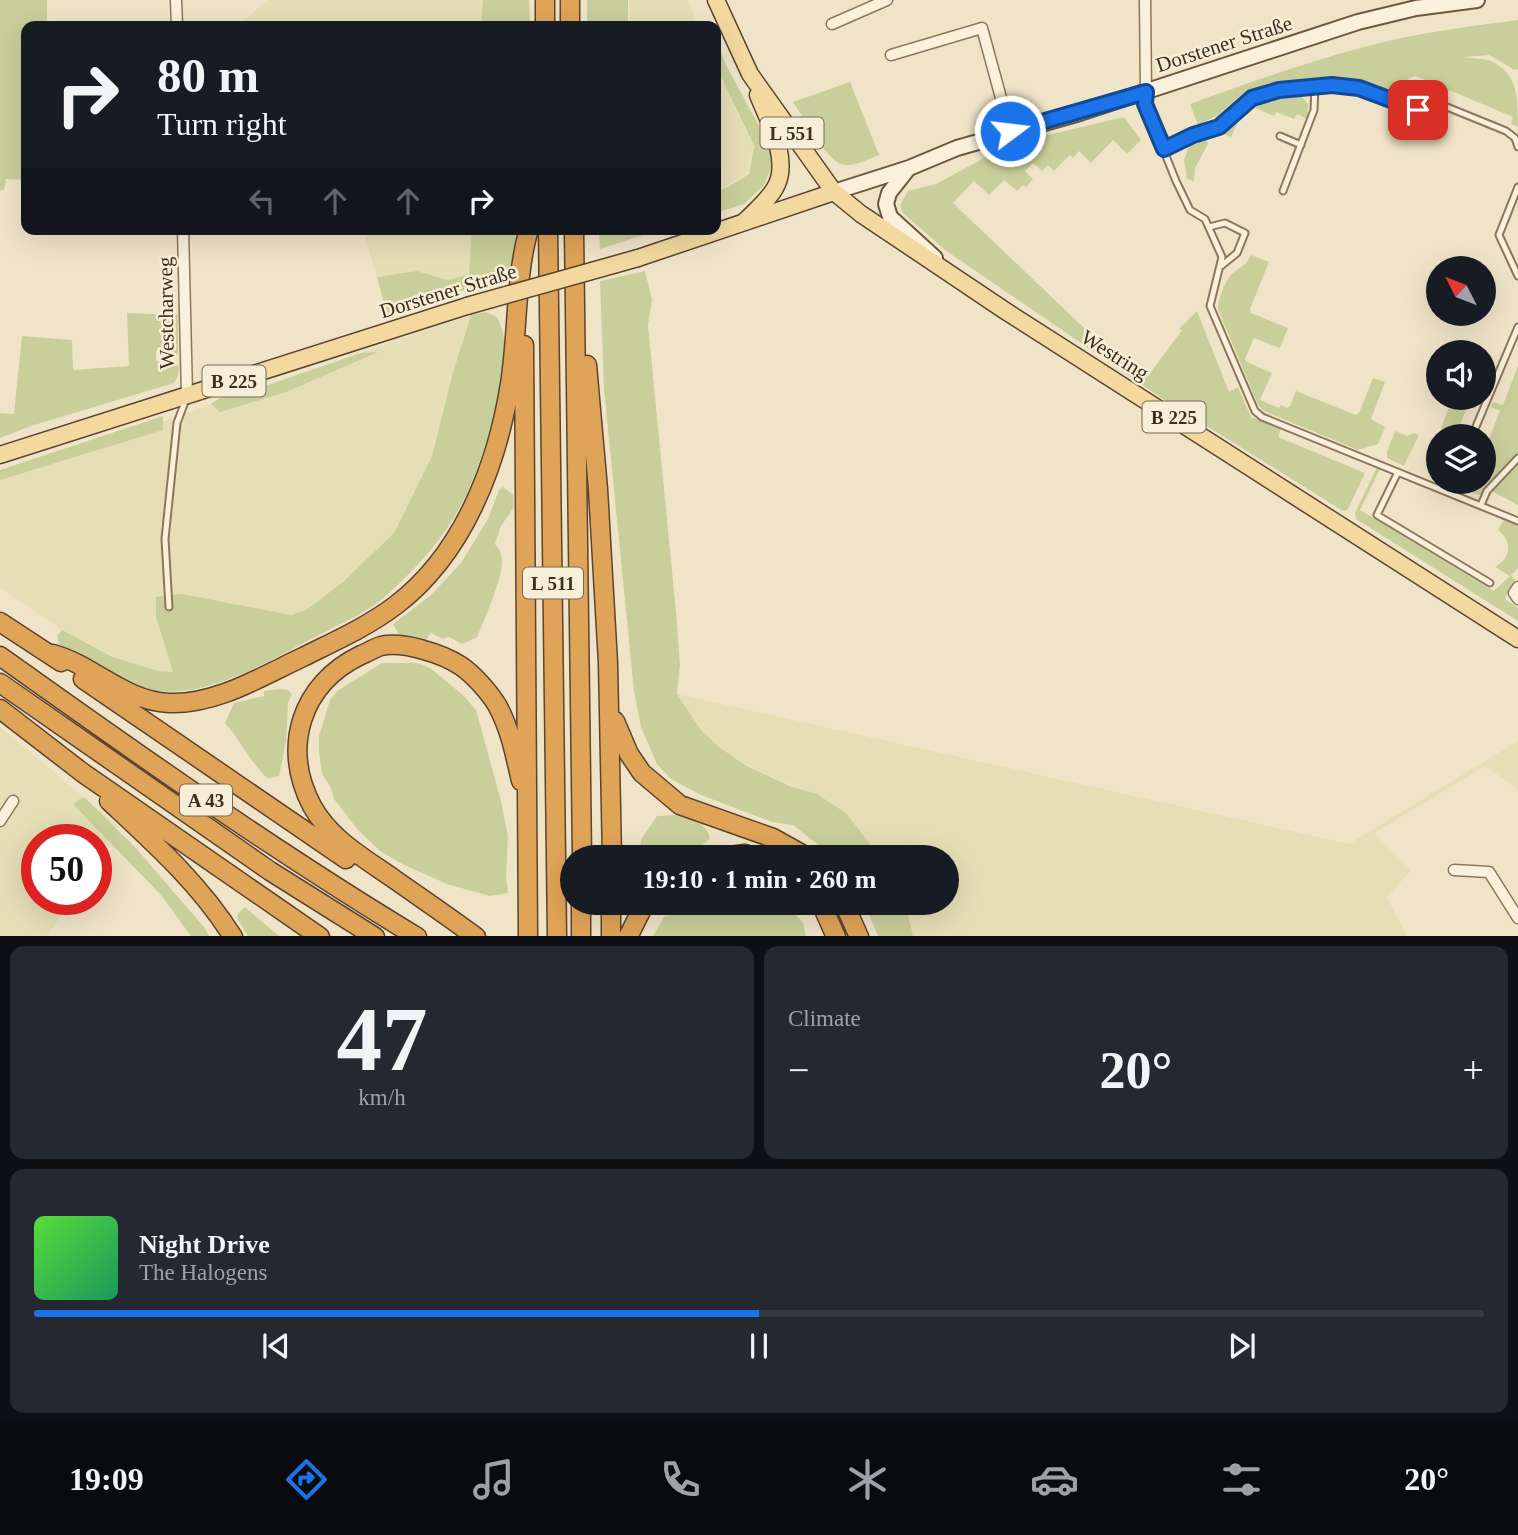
<!DOCTYPE html>
<html lang="en">
<head>
<meta charset="utf-8">
<style>
	:root { --surface:#171b24; --page:#242831; --text:#f1f3f6; --muted:#9ea1a6; --line:#363941; --accent:#1a73e8 }
	body { margin:0; font-family:"Times New Roman",serif; background:var(--page); color:var(--text); height:100vh; display:flex; flex-direction:column; font-size:26px; white-space:nowrap }
	* { box-sizing:border-box; margin:0 }
	p { font-size:23px; color:var(--muted) }
	.icon { flex:none; width:38px; height:38px; fill:none; stroke:currentColor; stroke-width:2; stroke-linecap:round; stroke-linejoin:round }
	.map { position:relative; height:936px; overflow:hidden }
	.drawer { display:flex; flex-direction:column; gap:10px; padding:10px; background:#0d0f14; flex:1 }
	.drawer>* { flex:none }
	.top-card { position:absolute; left:21px; top:21px; width:700px; height:214px; border-radius:14px; box-shadow:0 7px 28px #0002; background:#171b24; color:var(--text); overflow:hidden }
	.needle { width:46px; rotate:312deg }
	.buttons { position:absolute; left:1426px; top:256px; display:grid; gap:14px }
	.buttons a { display:grid; place-items:center; width:70px; height:70px; border-radius:50%; background:var(--surface); box-shadow:0 7px 28px #0002; font-size:35px }
	.speed { position:absolute; left:21px; top:824px; display:flex; gap:14px; font-size:35px; font-weight:700; text-align:center }
	.speed>* { display:grid; place-content:center; width:91px; height:91px; border-radius:50%; background:var(--surface); box-shadow:0 7px 28px #0002; line-height:1 }
	.speed .limit { border:10px solid #d22; background:#fff; color:#111 }
	.pin { position:absolute; display:grid; place-items:center; width:60px; height:60px; color:#fff; margin:-30px; border-radius:14px; box-shadow:0 4px 10px #0006 }
	.me { position:absolute; width:77px; margin:-38px; rotate:75deg; stroke-linejoin:round; filter:drop-shadow(0 0 5px #0008) }
	.turn { display:flex; align-items:center; gap:24px; height:147px; padding:0 21px; font-size:32px }
	.turn .icon { width:91px; height:91px; stroke-width:2.5 }
	.turn b { display:block; font-size:49px; line-height:60px }
	.lanes { display:flex; align-items:center; height:66px; padding:0 21px; background:#0003; justify-content:center; gap:35px; direction:ltr }
	.lanes .off { opacity:.35 }
	.big { font-size:52px; font-weight:700; line-height:1.1 }
	.drawer .card { flex:1; display:flex; flex-direction:column; justify-content:center; gap:10px; min-width:0; padding:0 24px; border-radius:14px; background:var(--page) }
	.drawer .dial { align-items:center; gap:0 }
	.dial b { font-size:91px; line-height:1 }
	.song { display:flex; align-items:center; gap:21px }
	.cover { width:84px; height:84px; border-radius:10px; background:linear-gradient(135deg,hsl(110 70% 55%),hsl(150 70% 35%)) }
	.played { height:7px; border-radius:4px; background:linear-gradient(90deg,var(--accent) 50%,var(--line) 50%) }
	.keys { display:flex; justify-content:space-around; direction:ltr }
	.heat { display:flex; justify-content:space-between; align-items:center; font-size:38px; direction:ltr }
	.drawer .tiles { flex:1; display:grid; gap:10px; grid-template-columns:1fr 1fr }
	.card:last-child { grid-column:span 2 }
	.trip { position:absolute; left:560px; top:845px; width:399px; height:70px; border-radius:35px; background:var(--surface); box-shadow:0 7px 28px #0002; font-weight:700; line-height:70px; text-align:center }
	.dock { display:flex; height:112px; justify-content:space-around; align-items:center; background:#090b0e; color:var(--muted) }
	.dock .icon { width:49px; height:49px }
	.dock .on { color:var(--accent) }
	.dock b { font-size:32px; color:var(--text) }
	.map>svg:first-child { display:block }
	.farmland { fill:#e6deb5 }
	.green { fill:#c9cf9b }
	.lines { fill:none; stroke-linecap:round; stroke-linejoin:round }
	.lane-casing { stroke:#8d765c; stroke-width:9 }
	.street-casing { stroke:#8d765c; stroke-width:13 }
	.secondary-casing { stroke:#6f573f; stroke-width:18 }
	.primary-casing { stroke:#5b4430; stroke-width:19 }
	.highway-casing { stroke:#5b4430; stroke-width:21 }
	.lane { stroke:#faf1dc; stroke-width:5 }
	.street { stroke:#faf1dc; stroke-width:10 }
	.secondary { stroke:#faf1dc; stroke-width:14 }
	.primary { stroke:#f3d9a0; stroke-width:16 }
	.highway { stroke:#e0a458; stroke-width:18 }
	.primary-bridge-casing { stroke:#5b4430; stroke-width:19; stroke-linecap:butt }
	.primary-bridge { stroke:#f3d9a0; stroke-width:16 }
	.route-casing { stroke:#114b97; stroke-width:18 }
	.route { stroke:#1a73e8; stroke-width:12 }
	.labels { text-anchor:middle; stroke-width:5; stroke-linejoin:round; paint-order:stroke }
	.shield { fill:#f7eed8; stroke:#756857; stroke-width:2 }
	.shield-label { font-size:19px; font-weight:bold; fill:#3d2e20 }
	.street-label { font-size:21px; fill:#3d2e20; stroke:#f7eed8 }
</style>
</head>
<body>
<div class="map">
<svg width="1518" height="937" viewBox="0 0 1518 937">
	<rect width="100%" height="100%" fill="#f0e4c8"/>
	<path class="farmland" d="M268 0H483L481 26H237Z
		M629 0H688L698 26H630Z
		M716 66 753 146 748 173 727 186 716 189Z
		M363 229H472L470 274 448 280 417 271 377 277Z
		M471 315 452 376 432 456 394 533 366 563 306 610 291 615 182 594 160 632 174 672 158 671 111 655 62 630 0 587V480L211 404Z
		M677 694 1349 844 1518 741V789L1485 766 1374 833 1411 870 1387 898 1407 936H913L905 903H947V858L880 857 846 813 822 797 756 770 719 747 701 730Z
		M0 727 117 825 96 859V840H37V900H71L48 936H0Z"/>
	<path class="green" d="M0 0H47V26H26V180L6 179 4 190H0Z
		M483 0H529L530 26H481Z
		M587 0H628V26H587Z
		M1518 20V69L1515 70 1489 55 1464 57C1472 59 1483 58 1491 61 1518 73 1518 99 1518 127L1511 124 1513 117 1449 90 1444 101 1434 83 1415 76 1382 91 1362 83 1326 78 1279 83 1242 94 1218 115 1198 125 1190 104C1259 79 1329 54 1401 38 1440 30 1479 25 1518 20Z
		M716 39 726 65 771 148V168L764 185 744 204 716 213V191L728 187 749 174 754 146 716 66Z
		M850 82 879 155C868 159 853 168 841 164 825 158 803 116 793 102Z
		M1299 93 1308 104 1307 119 1297 114 1294 119 1276 112 1274 116 1250 106 1241 115 1231 137 1218 132 1248 106 1278 95Z
		M1124 117 1141 140 1127 154 1113 140 1091 163 1079 151 1073 158 1070 155 1054 171 1048 165 1042 171 1033 163 1025 171 1033 179 1026 187 1023 185 1017 191 1004 180 989 195 974 181 953 203 1103 346 1148 376 1182 330 1179 329 1197 311 1229 392 1238 387 1251 417 1281 429 1278 437 1365 473 1348 509 1343 511 1160 397 945 250 903 213 900 205 908 191 936 184 1010 144Z
		M1202 138 1207 140 1208 144 1195 168 1194 181 1187 179 1184 160 1190 143Z
		M472 229H517L509 276 387 314 377 277 417 271 448 280 469 274Z
		M599 229H662L600 249Z
		M1251 255 1269 262 1250 309 1251 313 1288 328 1280 348 1254 338 1245 359 1247 362 1272 373 1260 400 1279 408 1281 405 1287 408 1290 406 1296 391 1356 415 1359 413 1373 378 1385 382 1371 419 1385 427 1378 444 1358 450 1264 411 1258 405 1218 309C1218 299 1226 278 1234 272 1242 266 1246 265 1251 255Z
		M645 271 652 299 648 325 676 612 680 665 677 694 701 730 719 747 747 766 790 786 817 794 846 813 880 857H834L793 825 772 822 701 795 671 779 657 764 641 727 634 691 604 389 600 281Z
		M486 312 497 317C513 348 502 382 494 414 484 450 472 491 451 522 435 548 411 573 388 594 370 611 347 620 325 632 276 656 215 697 158 691 124 688 85 666 59 644L57 635 62 630 111 656 158 671 173 672 156 617V597L182 594 291 615 306 610 344 581 394 533 432 456 452 376 471 315Z
		M127 313 178 315V354L169 358 165 355V350L156 351V361L179 366 178 376 174 383 31 426 0 438V413L14 414 22 336 72 340 73 370 129 366Z
		M378 352 286 392 220 412 211 404 220 398 263 387 361 353Z
		M1518 366V453L1480 495 1467 492 1463 481 1471 483 1484 481V451L1500 411 1491 407 1493 402 1503 405Z
		M1453 397H1478L1483 400 1482 403 1470 399 1457 434 1441 428Z
		M163 416V430L0 480V470Z
		M1395 431 1407 436 1414 433 1419 435 1404 466 1387 458V452Z
		M1518 462V505L1492 491Z
		M1377 467 1380 469 1360 510 1494 591 1510 576 1495 567C1511 558 1513 542 1498 530L1504 520 1518 525V568L1511 575 1517 583 1509 590 1505 599 1518 608V621L1356 519 1355 513Z
		M503 487 513 495 514 507 501 526 495 544C497 547 500 550 501 554 507 570 484 620 477 637L462 644 449 637 443 639 431 633 426 640 401 639 393 624 430 596 461 563 488 519 499 490Z
		M382 663H417L430 668 463 695 476 710 501 801 508 836 506 877 508 893 490 896 447 884 404 865 380 851 358 830 334 799 331 788 322 774 319 752V736L330 700 337 691Z
		M280 689 288 690 292 694 288 703 286 742 279 776 268 779C250 762 241 741 225 723L234 703 264 696V691Z
		M84 797 134 846 204 927 209 936H191L160 894 73 804Z
		M678 815C693 820 705 821 710 838 692 858 662 858 637 857L642 838 657 816Z
		M676 903H786L803 923 806 936H653L664 917 670 915Z
		M864 903H905L913 936H878Z
		M245 907 279 936H248L238 920 237 915Z"/>
	<g class="lines">
		<g class="lane-casing">
			<path id="lane" d="M1146 95 1145 104 1176 181 1190 210 1205 219 1222 257 1210 306 1255 411 1262 417 1518 521
				M1280 136 1301 145
				M1164 149 1193 136 1219 127 1252 98 1279 90 1332 85 1359 88 1418 110 1434 105 1447 107 1506 131 1515 138 1518 147
				M1518 187 1499 235 1518 276
				M1283 191 1314 110 1315 86
				M1209 227 1225 223 1245 233 1237 253 1221 266
				M1472 436 1518 327
				M1398 472 1377 515 1490 583
				M1448 492 1453 481
				M1481 505 1487 491 1518 458
				M169 607 165 539 177 423 186 399"/>
		</g>
		<g class="street-casing">
			<path id="street" d="M176 0 177 26
				M1145 0 1146 92
				M832 24 887 0
				M891 55 982 28 1010 131
				M183 229 187 395
				M1518 587 1514 593 1518 599
				M0 821 13 801
				M1454 870 1489 872 1518 918"/>
		</g>
		<g class="secondary-casing">
			<path id="secondary" d="M908 169 889 193 886 204 890 217 935 258
				M834 192 909 168 957 148 1080 113 1358 22 1416 8 1477 0"/>
		</g>
		<g class="primary-casing">
			<path id="primary" d="M716 0 750 74 834 192 861 214 1004 310 1518 639
				M745 221C756 210 771 198 777 184 789 157 768 120 758 95
				M638 258 834 192
				M0 455 467 306"/>
		</g>
		<g class="highway-casing">
			<path id="highway" d="M545 0V26
				M570 0V26
				M548 229 557 937
				M574 229 582 858
				M524 345 528 937
				M587 365 598 489 608 663 612 858
				M0 622 61 662
				M53 654C93 665 124 701 169 703 216 705 262 676 303 657 335 641 367 627 396 605 463 554 497 466 510 384 518 333 515 281 528 232
				M0 656C136 753 273 850 417 937
				M83 679 346 859
				M0 683 270 871 375 937
				M0 709 83 773 320 937
				M615 721 629 754 642 773 680 805 773 838 809 858
				M109 801C154 843 200 884 233 937
				M715 858 745 854 755 858
				M821 903 836 937
				M844 903 859 937
				M476 937C449 917 421 898 394 879 364 858 330 839 312 806 281 747 301 684 361 655 367 653 374 648 381 646 403 641 443 654 461 666 474 675 489 692 497 705 510 728 515 755 521 781
				M581 937V903
				M611 937V903
				M628 937 645 903"/>
		</g>
		<use href="#lane" class="lane"/>
		<use href="#street" class="street"/>
		<use href="#secondary" class="secondary"/>
		<use href="#primary" class="primary"/>
		<use href="#highway" class="highway"/>
		<g class="primary-bridge-casing">
			<path id="primary-bridge" d="M467 306 638 258"/>
		</g>
		<use href="#primary-bridge" class="primary-bridge"/>
	</g>
	<g class="lines">
		<g class="route-casing">
			<path id="route" d="M1010 131 1146 92 1145 104 1164 149 1193 135 1219 127 1252 98 1279 90 1332 85 1359 88 1418 110"/>
		</g>
		<use href="#route" class="route"/>
	</g>
	<g class="labels">
		<g class="shield">
			<rect x="760.5" y="117.5" width="63" height="31" rx="5"/>
			<rect x="202.5" y="365.5" width="63" height="31" rx="5"/>
			<rect x="1142.5" y="401.5" width="63" height="31" rx="5"/>
			<rect x="523" y="567.5" width="60" height="31" rx="5"/>
			<rect x="180" y="784.5" width="52" height="31" rx="5"/>
		</g>
		<g class="shield-label">
			<text x="792" y="140">L 551</text>
			<text x="234" y="388">B 225</text>
			<text x="1174" y="424">B 225</text>
			<text x="553" y="590">L 511</text>
			<text x="206" y="807">A 43</text>
		</g>
		<g class="street-label">
			<text transform="translate(1224 44) rotate(-18)" y="7">Dorstener Straße</text>
			<text transform="translate(448 291) rotate(-17)" y="7">Dorstener Straße</text>
			<text transform="translate(166 313) rotate(-91)" y="7">Westcharweg</text>
			<text transform="translate(1115 355) rotate(32)" y="7">Westring</text>
		</g>
	</g>
</svg>
<div class="buttons">
<a><svg class="needle" viewBox="-14 -14 28 28"><path d="M0-13l5 13h-10z" fill="#e53935"/><path d="M0 13l5-13h-10z" fill="#9ea1a6"/></svg></a>
<a><svg class="icon" aria-label="sound" viewBox="0 0 24 24"><path d="M4 9h4l5-4v14l-5-4H4zM17 9q2 3 0 6"/></svg></a>
<a><svg class="icon" aria-label="layers" viewBox="0 0 24 24"><path d="M12 4l9 5-9 5-9-5zM3 14l9 5 9-5"/></svg></a>
</div>
<div class="speed"><div class="limit">50</div></div>
<div class="pin" style="left:1418px;top:110px;background:#d93025"><svg class="icon" aria-label="arrive" viewBox="0 0 24 24"><path d="M6 21V4h12l-3 4 3 4H6"/></svg></div>
<svg class="me" style="left:1010px;top:131px" viewBox="-20 -20 40 40"><circle r="17" fill="#1a73e8" stroke="#fff" stroke-width="3"/><path d="M0-11L8 9 0 5-8 9z" fill="#fff"/></svg>
<div class="trip">19:10 · 1 min · 260 m</div>
<div class="top-card">
<div class="turn"><svg class="icon" aria-label="right" viewBox="0 0 24 24"><path d="M7 20v-9h11M14 6l5 5-5 5"/></svg><div><b>80 m</b>Turn right</div></div>
<div class="lanes"><svg class="icon off" aria-label="left" viewBox="0 0 24 24"><path d="M17 20v-9H6M10 6l-5 5 5 5"/></svg><svg class="icon off" aria-label="ahead" viewBox="0 0 24 24"><path d="M12 20V5M6 11l6-6 6 6"/></svg><svg class="icon off" aria-label="ahead" viewBox="0 0 24 24"><path d="M12 20V5M6 11l6-6 6 6"/></svg><svg class="icon" aria-label="right" viewBox="0 0 24 24"><path d="M7 20v-9h11M14 6l5 5-5 5"/></svg></div>
</div>
</div>
<section class="drawer">
<div class="tiles">
<div class="card dial"><b>47</b><p>km/h</p></div>
<div class="card"><p>Climate</p>
<div class="heat"><a>−</a><b class="big">20°</b><a>+</a></div>
</div>
<div class="card">
<div class="song"><i class="cover"></i><div><b>Night Drive</b><p>The Halogens</p></div></div>
<div class="played"></div>
<div class="keys"><svg class="icon" aria-label="previous" viewBox="0 0 24 24"><path d="M18 5L8 12l10 7zM5 5v14"/></svg><svg class="icon" aria-label="pause" viewBox="0 0 24 24"><path d="M8 5v14M16 5v14"/></svg><svg class="icon" aria-label="next" viewBox="0 0 24 24"><path d="M6 5l10 7-10 7zM19 5v14"/></svg></div>
</div>
</div>
</section>
<nav class="dock">
<b>19:09</b>
<svg class="icon on" aria-label="directions" viewBox="0 0 24 24"><path d="M12 3l9 9-9 9-9-9zM9 14v-3h6M13 9l2 2-2 2"/></svg>
<svg class="icon" aria-label="music" viewBox="0 0 24 24"><path d="M9 18V5l10-2v13"/><circle cx="6" cy="18" r="3"/><circle cx="16" cy="16" r="3"/></svg>
<svg class="icon" aria-label="phone" viewBox="0 0 24 24"><path d="M5 4h4l2 5-3 2q2 4 5 5l2-3 5 2v4C11 20 4 13 5 4z"/></svg>
<svg class="icon" aria-label="climate" viewBox="0 0 24 24"><path d="M12 3v18M4 7l16 10M4 17L20 7"/></svg>
<svg class="icon" aria-label="car" viewBox="0 0 24 24"><path d="M5 17H2v-5l4-1 3-4h7l3 4 3 1v5h-3M9 17h6M6 11h13"/><circle cx="7" cy="17" r="2"/><circle cx="17" cy="17" r="2"/></svg>
<svg class="icon" aria-label="filters" viewBox="0 0 24 24"><path d="M4 7h16M4 17h16"/><circle cx="9" cy="7" r="2"/><circle cx="15" cy="17" r="2"/></svg>
<b>20°</b>
</nav>
</body>
</html>
